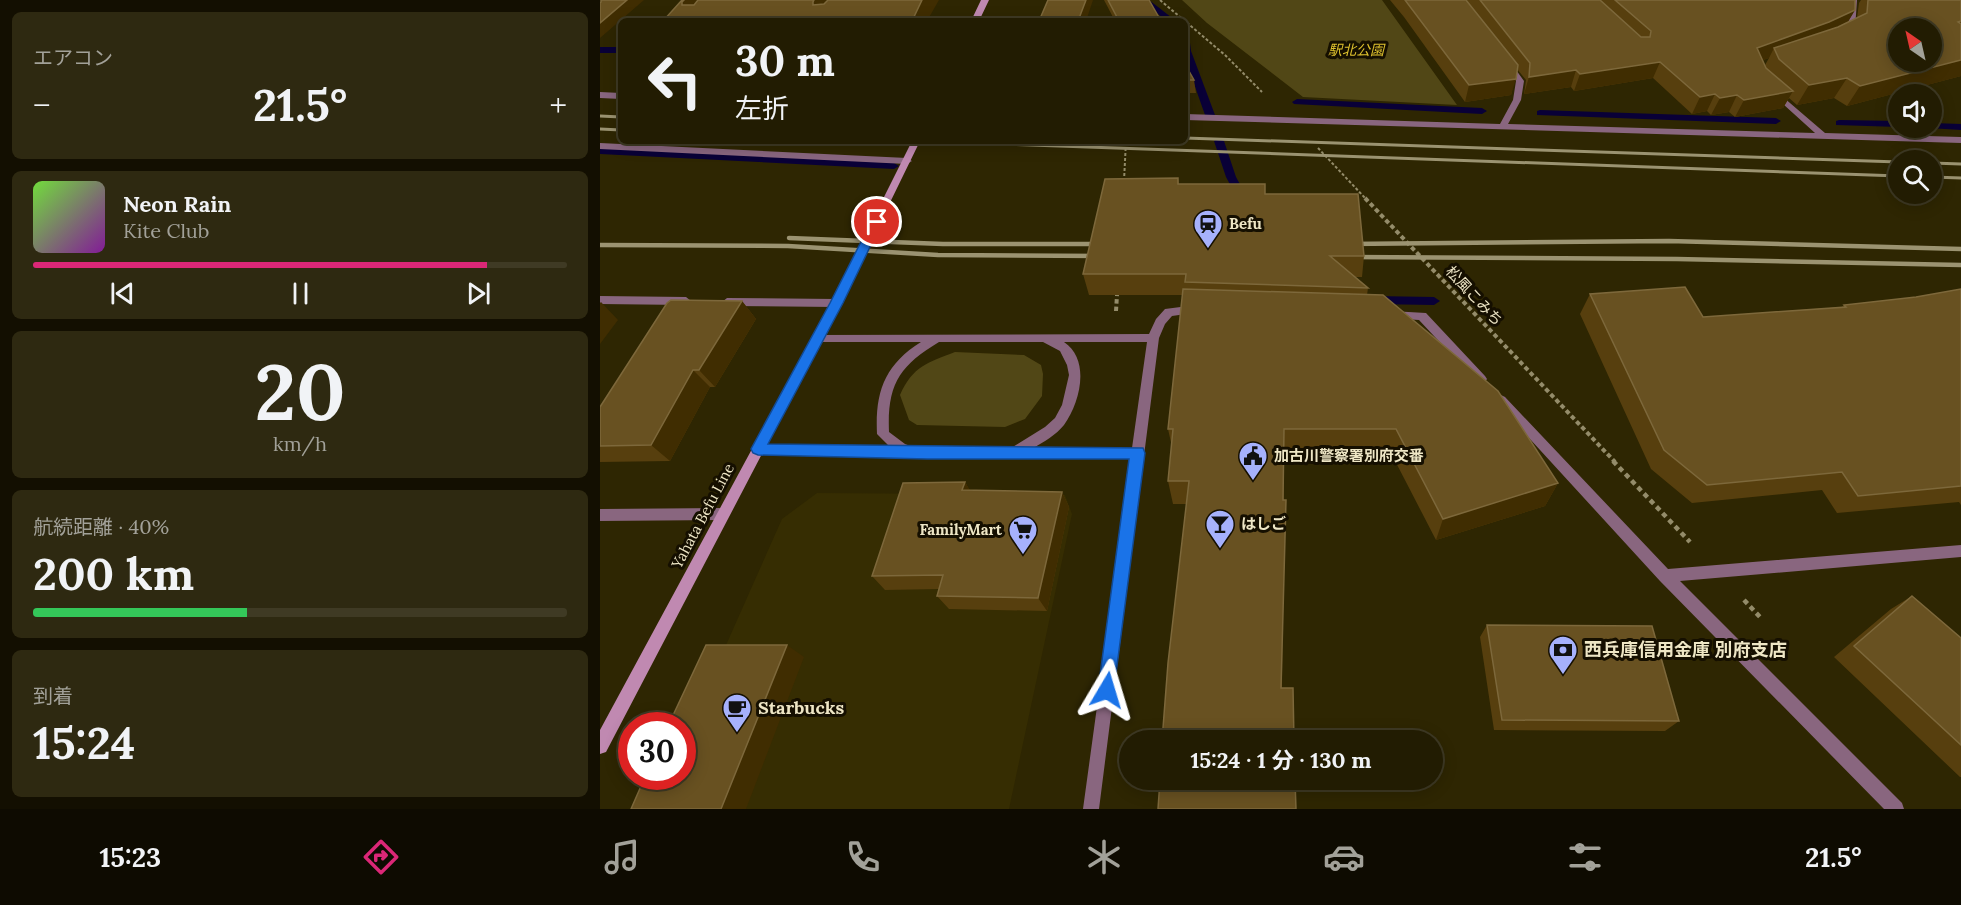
<!DOCTYPE html>
<html lang="ja">
<head>
<meta charset="utf-8">
<style>
	:root { --surface:#221c02; --page:#2e2911; --text:#f1f3f6; --muted:#a2a199; --line:#3f3a24; --accent:#db2777 }
	body { margin:0; font-family:Lora,"Noto Sans JP",serif; background:var(--page); color:var(--text); height:100vh; display:flex; flex-direction:column; font-size:22px; white-space:nowrap }
	* { box-sizing:border-box; margin:0 }
	p { font-size:20px; color:var(--muted) }
	.icon { flex:none; width:33px; height:33px; fill:none; stroke:currentColor; stroke-width:2; stroke-linecap:round; stroke-linejoin:round }
	.map { position:relative; flex:1; overflow:hidden }
	.panel { display:flex; flex-direction:column; gap:12px; padding:12px; background:#130f01; width:600px }
	.panel>* { flex:none }
	.top-card { position:absolute; left:18px; top:18px; width:570px; height:126px; border-radius:9px; box-shadow:0 3px 15px #0003,0 0 0 2px var(--line); background:#221c02; color:var(--text); overflow:hidden }
	.needle { width:39px; rotate:326deg }
	.tools { position:absolute; left:1288px; top:18px; display:grid; gap:12px }
	.tools a { display:grid; place-items:center; width:54px; height:54px; border-radius:50%; background:var(--surface); box-shadow:0 3px 15px #0003,0 0 0 2px var(--line); font-size:30px }
	.speed { position:absolute; left:18px; top:712px; display:flex; gap:12px; font-size:30px; font-weight:700; text-align:center }
	.speed>* { display:grid; place-content:center; width:78px; height:78px; border-radius:50%; background:var(--surface); box-shadow:0 3px 15px #0003,0 0 0 2px var(--line); line-height:1 }
	.speed .limit { border:9px solid #d22; background:#fff; color:#111 }
	.pin { position:absolute; display:grid; place-items:center; width:51px; height:51px; color:#fff; margin:-26px; border:3px solid #fff; border-radius:50%; box-shadow:0 2px 6px #0007 }
	.me { position:absolute; width:66px; margin:-33px; rotate:7deg; stroke-linejoin:round; filter:drop-shadow(0 0 4px #0008) }
	.turn { display:flex; align-items:center; gap:21px; height:126px; padding:0 18px; font-size:27px }
	.turn .icon { width:78px; height:78px; stroke-width:2.5 }
	.turn b { display:block; font-size:42px; line-height:51px }
	.big { font-size:45px; font-weight:700; line-height:1.1 }
	.panel .card { flex:1; display:flex; flex-direction:column; justify-content:center; gap:9px; min-width:0; padding:0 21px; border-radius:9px; background:var(--page) }
	.panel .dial { align-items:center; gap:0 }
	.dial b { font-size:78px; line-height:1 }
	.song { display:flex; align-items:center; gap:18px }
	.cover { width:72px; height:72px; border-radius:9px; background:linear-gradient(135deg,hsl(100 70% 55%),hsl(290 70% 35%)) }
	.played { height:6px; border-radius:3px; background:linear-gradient(90deg,var(--accent) 85%,var(--line) 85%) }
	.keys { display:flex; justify-content:space-around; direction:ltr }
	.heat { display:flex; justify-content:space-between; align-items:center; font-size:33px; direction:ltr }
	.charge { height:9px; border-radius:4px; background:linear-gradient(90deg,#34c759 40%,var(--line) 0) }
	.trip { position:absolute; left:519px; top:730px; width:324px; height:60px; border-radius:30px; background:var(--surface); box-shadow:0 3px 15px #0003,0 0 0 2px var(--line); font-weight:700; line-height:60px; text-align:center }
	.menu { display:flex; height:96px; justify-content:space-around; align-items:center; background:#0e0b01; color:var(--muted) }
	.menu .icon { width:42px; height:42px }
	.menu .selected { color:var(--accent) }
	.menu b { font-size:27px; color:var(--text) }
	main { display:flex; flex:1; min-height:0 }
	.map>svg:first-child { display:block }
	.built { fill:#362d02 }
	.green { fill:#514716 }
	.lines { fill:none; stroke-linecap:round; stroke-linejoin:round }
	.stream { fill:#090037; fill-rule:evenodd }
	.path-far2 { stroke:#948c6a; stroke-width:2; stroke-dasharray:3 2; stroke-linecap:butt }
	.path-far1 { stroke:#948c6a; stroke-width:4; stroke-dasharray:4.5 3; stroke-linecap:butt }
	.path { stroke:#948c6a; stroke-width:4.5; stroke-dasharray:5 4; stroke-linecap:butt }
	.minor { fill:#89667f; fill-rule:evenodd }
	.secondary { fill:#c089b1; fill-rule:evenodd }
	.rail-far1 { stroke:#9b9371; stroke-width:3 }
	.rail { stroke:#9b9371; stroke-width:4.5 }
	.wall { fill:#573f0e; fill-rule:evenodd }
	.shaded-wall { fill:#402d01 }
	.building { fill:#685121; stroke:#7d683b; stroke-width:1.5; fill-rule:evenodd }
	.route { fill:#1a73e8; stroke:#114b97; stroke-width:1.5 }
	.labels { text-anchor:middle; stroke-width:6; stroke-linejoin:round; paint-order:stroke }
	.far-park-label { font-size:14px; font-style:italic; fill:#dec12d; stroke:#150f00 }
	.poi-label { font-size:15px; font-weight:bold; fill:#eee6c5; stroke:#150f00; text-anchor:start }
	.street-label { font-size:15px; fill:#eee6c5; stroke:#150f00 }
	.near-poi-label { font-size:18px; font-weight:bold; fill:#eee6c5; stroke:#150f00; text-anchor:start }
</style>
</head>
<body>
<main>
<section class="panel">
<div class="card"><p>エアコン</p>
<div class="heat"><a>−</a><b class="big">21.5°</b><a>+</a></div>
</div>
<div class="card">
<div class="song"><i class="cover"></i><div><b>Neon Rain</b><p>Kite Club</p></div></div>
<div class="played"></div>
<div class="keys"><svg class="icon" aria-label="previous" viewBox="0 0 24 24"><path d="M18 5L8 12l10 7zM5 5v14"/></svg><svg class="icon" aria-label="pause" viewBox="0 0 24 24"><path d="M8 5v14M16 5v14"/></svg><svg class="icon" aria-label="next" viewBox="0 0 24 24"><path d="M6 5l10 7-10 7zM19 5v14"/></svg></div>
</div>
<div class="card dial"><b>20</b><p>km/h</p></div>
<div class="card"><p>航続距離 · 40%</p><b class="big">200 km</b><div class="charge"></div></div>
<div class="card"><p>到着</p><b class="big">15:24</b></div>
</section>
<div class="map">
<svg width="1361" height="809" viewBox="0 0 1361 809">
	<rect width="100%" height="100%" fill="#2e2602"/>
	<path class="built" d="M217 493 465 495 472 514 409 809H53L82 777 83 742 182 519Z"/>
	<path class="green" d="M582 0H782L857 105 703 97 607 23Z
		M355 352 424 355 441 365 443 374 442 396 425 419 405 427 317 425 309 420 300 395C313 366 327 363 355 352Z"/>
	<g class="lines">
		<path class="stream" d="M540 0H549L576 21H567Z
			M585 32 589 35 591 51 615 115 613 117 605 115 585 58Z
			M0 47H21V53H0Z
			M697 99 882 108 887 111 882 114 694 104 692 102Z
			M940 110 1176 118 1181 121 1176 124 937 115V111Z
			M1239 120 1299 121V127L1236 125V121Z
			M1332 123 1361 124V130L1329 128H1332Z
			M619 138 624 141 636 177 648 199 647 201H639L626 177 614 141Z
			M0 148 294 163 299 166 294 169 0 154Z
			M772 296 834 297 840 301 834 305 772 304 766 300Z"/>
		<path class="path-far2" d="M560 0 625 55 662 92
			M718 148 766 199
			M524 181 526 141"/>
		<path class="path-far1" d="M765 198 1015 462
			M516 311 517 295"/>
		<path class="path" d="M1013 461 1090 542
			M1144 600 1160 617"/>
		<path class="minor" d="M1249 0H1257L1255 29 1243 35 1239 33 1247 28Z
			M905 63H911L924 81 921 100 908 124 1215 133 1173 95V91H1176L1225 133 1361 137V143L585 120V114L900 124 913 100 916 81 904 65Z
			M0 92 21 93V99L0 98Z
			M0 143 307 158 312 161 307 164 0 149Z
			M0 296 86 297 91 301 86 305 0 304Z
			M127 298 236 299 241 303 236 307 127 306 122 302Z
			M596 305 600 306 601 309 600 312 572 316 565 324 559 338 499 809H483L531 458H327L158 454 154 453 152 449 154 445 158 444 290 447 277 434C275 393 284 365 321 342H218L214 341 212 338 214 335 549 334 556 319 565 309ZM339 342H443L460 351 467 365 469 375 462 405 455 418 445 427 411 448 313 447 305 444 289 432C287 385 299 366 339 342ZM464 342H547L532 448H433C444 442 456 435 464 425 480 403 491 360 464 342Z
			M791 311 826 313 885 376 887 379 885 382H877L819 320 787 318 786 315 787 312Z
			M901 395 905 397 1068 569 1361 545V557L1080 581 1302 803 1304 809H1284L1060 581 897 403 895 400 897 397Z
			M122 508 127 510 129 514 127 518 122 520 0 521V509Z"/>
		<path class="secondary" d="M381 0H389L379 21H371Z
			M312 141H320L241 303 6 752 0 754V730L231 303Z"/>
		<path class="rail-far1" d="M0 116 21 117
			M0 129 21 130
			M585 138 1299 162
			M321 141 1299 176
			M1332 163 1361 164
			M1332 177 1361 178"/>
		<path class="rail" d="M189 238 343 244H507
			M747 244 1069 241 1361 249
			M0 245 188 246 338 255 503 256
			M749 257 1077 259 1361 265"/>
	</g>
	<path class="wall" d="M504 0H549L561 21H515Z
		M790 0H1255V10L1247 23 1257 18 1259 3 1261 0H1361V76L1247 106 1234 98 1197 105 1189 98 1183 108 1135 117 1129 112 1111 115 1107 111 1092 114 1053 78 974 91 971 87 924 94 926 80 917 69 911 95 865 102 804 17ZM1169 58 1165 65 1163 60Z
		M585 64 594 80 596 93H585Z
		M578 178 579 184 665 194 764 256 762 277H755L768 288 767 295 958 483 945 506 836 540 791 453H684L682 688 694 741 586 504H573L568 481 572 447 568 429 583 295H489L483 274Z
		M1361 289V505L1359 502 1237 513 1222 490 1092 503 1051 469 980 314 990 294 1103 317 1242 307 1244 305 1316 297Z
		M142 301 156 319 115 387H110L70 461 0 462V407Z
		M365 482 370 491 462 492 469 507 447 611 349 609 337 596 339 589 285 590 272 576Z
		M1312 596 1361 638V777H1360L1234 657 1291 609Z
		M887 625 1079 721 1065 731 894 730 880 637Z"/>
	<path class="shaded-wall" d="M27 0H44L0 38V23Z
		M84 0H112L93 19 82 5V2Z
		M214 0H235L221 20 213 5V2Z
		M322 0H339L327 21H312Z
		M486 0H493L486 21H478Z
		M1255 10 1245 27 1174 48 1169 58 1149 65 1157 48Z
		M1361 60V76L1247 106 1260 86Z
		M1060 62 1053 78 974 91 980 74Z
		M976 70 971 87 924 94 929 77Z
		M1247 78 1234 98 1197 105 1209 85Z
		M916 79 911 95 865 102 869 85Z
		M1193 91 1183 108 1135 117 1144 100Z
		M1115 94 1107 111 1092 114 1100 97Z
		M1137 95 1129 112 1111 115 1120 98Z
		M142 301 156 319 115 387 99 370Z
		M1 302 18 320 0 344V303Z
		M93 370 110 387 70 461 51 445Z
		M365 482 374 497 362 490Z
		M958 483 945 506 836 540 843 519Z
		M462 492 469 507 447 611 438 598Z
		M187 645 204 657 146 809H121Z"/>
	<path class="building" d="M1 0H27L0 23V3L1 2Z
		M82 0H84L82 2V5H94L98 0H214L213 2V5L224 4 228 0H322L312 21H63Z
		M448 0H486L478 21H439Z
		M508 0H549L561 21H519Z
		M805 0H866L918 65 916 79 869 85Z
		M880 0H1000L1041 37H1050L1051 31 1015 0H1255V10L1229 22 1157 48 1166 68 1193 91 1144 100 1137 95 1120 98 1115 94 1100 97 1060 62 980 74 976 70 929 77 930 63Z
		M1268 0H1361V21L1358 22 1361 24V60L1260 86 1247 78 1209 85 1179 59 1174 48 1238 27 1267 13ZM1299 28H1332V62H1299Z
		M585 64 594 80H585Z
		M578 178V184H665V194H758L764 256H730L768 288 585 282 586 274H483L505 179Z
		M1085 287 1103 317 1246 307 1244 305 1316 297 1361 289V486L1258 496 1242 472 1107 485 1064 450 990 294Z
		M583 289 783 295 898 391 958 483 843 519 796 429H684L683 500H686L681 688H693L694 741H562L568 663 589 481H568L573 429H568Z
		M71 300 142 301 99 370H93L51 445 0 446V407L67 303Z
		M365 482 362 490 462 492 438 598 337 596 343 575 272 576 303 483Z
		M1312 596 1361 638V745L1254 646Z
		M887 625 1052 626 1079 721 902 720Z
		M106 645H187L121 809H31L45 777H82V726H68Z
		M560 780H695L696 809H558Z"/>
	<path class="route" d="M277 218 282 222 243 303 168 444 543 448 545 453 513 696 507 699 501 696 498 690 529 459H327L158 455 153 453 151 449 230 303 271 222Z"/>
	<defs>
		<g id="station-pin" transform="scale(1.5)"><path d="M0 17L-7.5 6A9.5 9.5 0 1 1 7.5 6Z" fill="#a6b1fc" stroke="#150f00"/><path d="M-3-6H3Q5-6 5-4V2Q5 4 3 4L4.5 6H3L1.5 4h-3L-3 6H-4.5L-3 4Q-5 4-5 2V-4Q-5-6-3-6ZM-3.5-4v3h7v-3ZM-3.5 1v1.5H-2V1ZM2 1v1.5H3.5V1Z" fill="#111"/></g>
		<g id="civic-pin" transform="scale(1.5)"><path d="M0 17L-7.5 6A9.5 9.5 0 1 1 7.5 6Z" fill="#a6b1fc" stroke="#150f00"/><path d="M-.6-6.5H3V-4.5H.6V-3L4-1V1h2V6H-6V1h2V-1L-.6-3ZM-1.2 2.5V6h2.4V2.5Z" fill="#111"/></g>
		<g id="bar-pin" transform="scale(1.5)"><path d="M0 17L-7.5 6A9.5 9.5 0 1 1 7.5 6Z" fill="#a6b1fc" stroke="#150f00"/><path d="M-6-5H6L.8 .8V4.5H3.5V6h-7V4.5H-.8V.8Z" fill="#111"/></g>
		<g id="supermarket-pin" transform="scale(1.5)"><path d="M0 17L-7.5 6A9.5 9.5 0 1 1 7.5 6Z" fill="#a6b1fc" stroke="#150f00"/><path d="M-6-5.5h2.5l.6 2H6L4.5 2H-2.5L-4.4-4H-6ZM-1.5 3.2a1.3 1.3 0 1 0 .1 0ZM3 3.2a1.3 1.3 0 1 0 .1 0Z" fill="#111"/></g>
		<g id="bank-pin" transform="scale(1.5)"><path d="M0 17L-7.5 6A9.5 9.5 0 1 1 7.5 6Z" fill="#a6b1fc" stroke="#150f00"/><path d="M-6-4H6V4H-6ZM0-2.3a2.3 2.3 0 1 0 0 4.6a2.3 2.3 0 1 0 0-4.6Z" fill="#111"/></g>
		<g id="cafe-pin" transform="scale(1.5)"><path d="M0 17L-7.5 6A9.5 9.5 0 1 1 7.5 6Z" fill="#a6b1fc" stroke="#150f00"/><path d="M-5.5-4.5H6V0H3Q3 3.5 0 3.5H-2.5Q-5.5 3.5-5.5 0ZM3-3.2v2h1.7v-2ZM-6 4.5H4V6H-6Z" fill="#111"/></g>
	</defs>
	<g fill-rule="evenodd">
		<use href="#station-pin" x="608" y="224"/>
		<use href="#civic-pin" x="653" y="456"/>
		<use href="#bar-pin" x="620" y="524"/>
		<use href="#supermarket-pin" x="423" y="530"/>
		<use href="#bank-pin" x="963" y="650"/>
		<use href="#cafe-pin" x="137" y="708"/>
	</g>
	<g class="labels">
		<g class="far-park-label">
			<text x="756" y="55">駅北公園</text>
		</g>
		<g class="poi-label">
			<text x="629" y="229">Befu</text>
			<text x="674" y="461">加古川警察署別府交番</text>
			<text x="641" y="529">はしご</text>
			<text x="402" y="535" text-anchor="end">FamilyMart</text>
		</g>
		<g class="street-label">
			<text transform="translate(874 296) rotate(47)" y="5">松風こみち</text>
			<text transform="translate(103 516) rotate(-62)" y="5">Yahata Befu Line</text>
		</g>
		<g class="near-poi-label">
			<text x="984" y="656">西兵庫信用金庫 別府支店</text>
			<text x="158" y="714">Starbucks</text>
		</g>
	</g>
</svg>
<div class="tools">
<a><svg class="needle" viewBox="-14 -14 28 28"><path d="M0-13l5 13h-10z" fill="#e53935"/><path d="M0 13l5-13h-10z" fill="#a2a199"/></svg></a>
<a><svg class="icon" aria-label="sound" viewBox="0 0 24 24"><path d="M4 9h4l5-4v14l-5-4H4zM17 9q2 3 0 6"/></svg></a>
<a><svg class="icon" aria-label="search" viewBox="0 0 24 24"><circle cx="10" cy="10" r="6"/><path d="M15 15l6 6"/></svg></a>
</div>
<div class="speed"><div class="limit">30</div></div>
<div class="pin" style="left:277px;top:222px;background:#d93025"><svg class="icon" aria-label="arrive" viewBox="0 0 24 24"><path d="M6 21V4h12l-3 4 3 4H6"/></svg></div>
<svg class="me" style="left:507px;top:690px" viewBox="-20 -20 40 40"><path d="M0-17L14 15 0 8-14 15z" fill="#1a73e8" stroke="#fff" stroke-width="4"/></svg>
<div class="trip">15:24 · 1 分 · 130 m</div>
<div class="top-card">
<div class="turn"><svg class="icon" aria-label="left" viewBox="0 0 24 24"><path d="M17 20v-9H6M10 6l-5 5 5 5"/></svg><div><b>30 m</b>左折</div></div>
</div>
</div>
</main>
<nav class="menu">
<b>15:23</b>
<svg class="icon selected" aria-label="directions" viewBox="0 0 24 24"><path d="M12 3l9 9-9 9-9-9zM9 14v-3h6M13 9l2 2-2 2"/></svg>
<svg class="icon" aria-label="music" viewBox="0 0 24 24"><path d="M9 18V5l10-2v13"/><circle cx="6" cy="18" r="3"/><circle cx="16" cy="16" r="3"/></svg>
<svg class="icon" aria-label="phone" viewBox="0 0 24 24"><path d="M5 4h4l2 5-3 2q2 4 5 5l2-3 5 2v4C11 20 4 13 5 4z"/></svg>
<svg class="icon" aria-label="climate" viewBox="0 0 24 24"><path d="M12 3v18M4 7l16 10M4 17L20 7"/></svg>
<svg class="icon" aria-label="car" viewBox="0 0 24 24"><path d="M5 17H2v-5l4-1 3-4h7l3 4 3 1v5h-3M9 17h6M6 11h13"/><circle cx="7" cy="17" r="2"/><circle cx="17" cy="17" r="2"/></svg>
<svg class="icon" aria-label="filters" viewBox="0 0 24 24"><path d="M4 7h16M4 17h16"/><circle cx="9" cy="7" r="2"/><circle cx="15" cy="17" r="2"/></svg>
<b>21.5°</b>
</nav>
</body>
</html>
